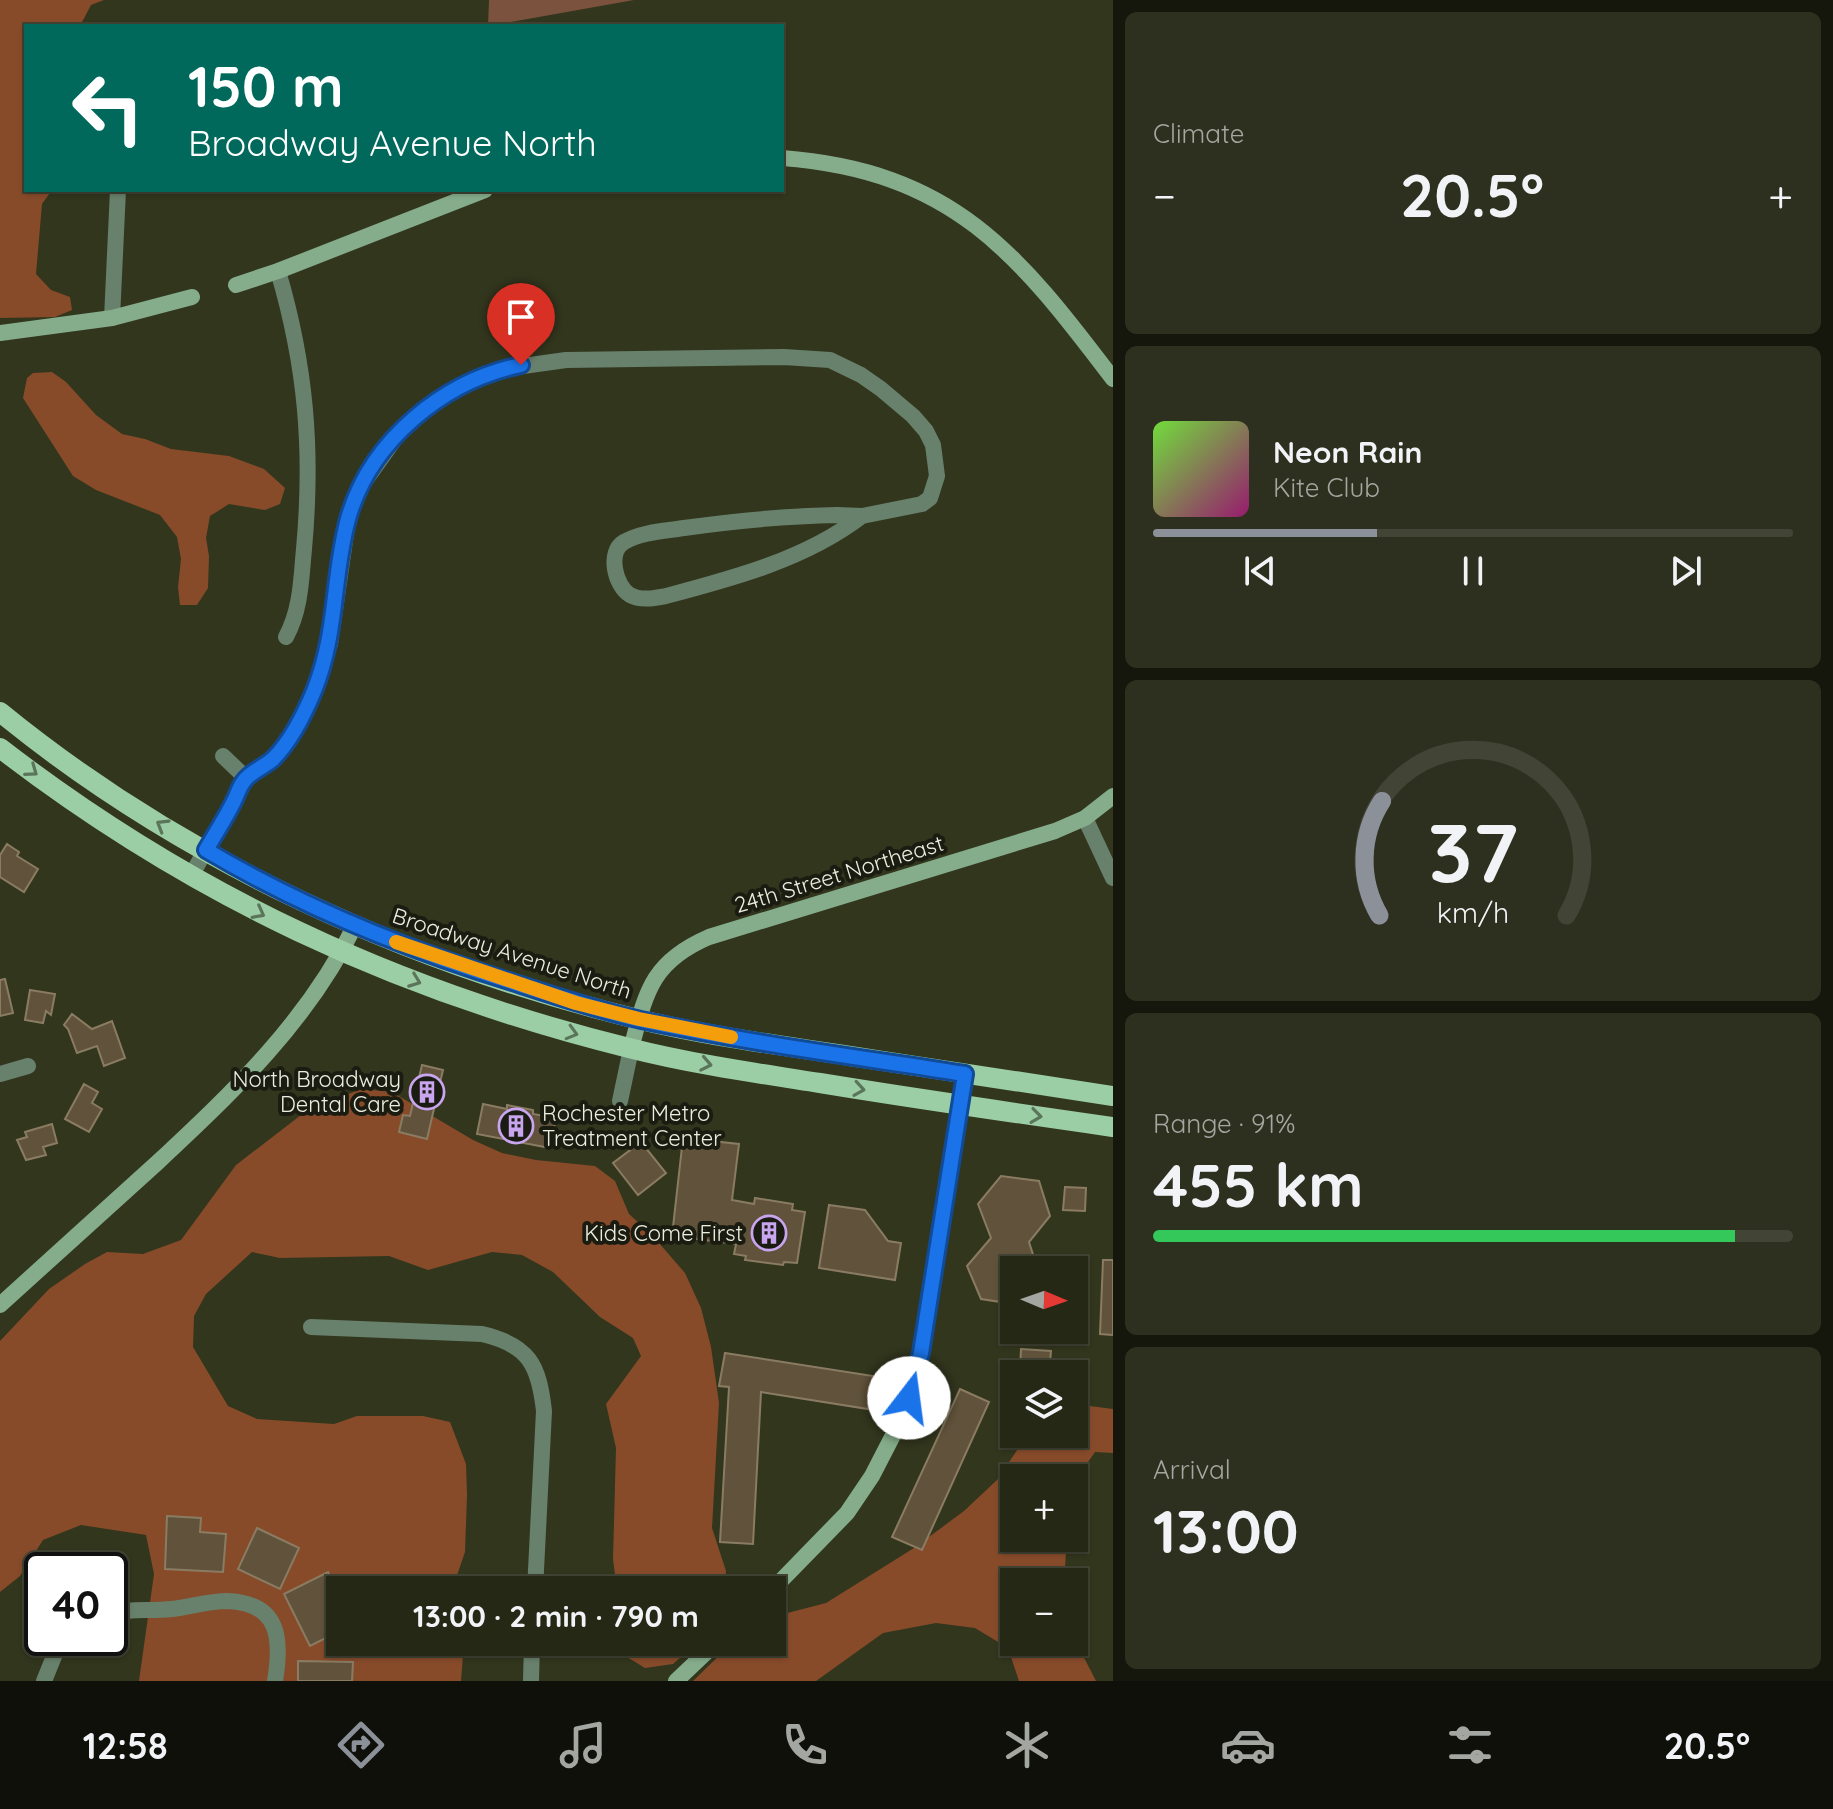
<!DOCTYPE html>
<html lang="en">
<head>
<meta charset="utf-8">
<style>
	:root { --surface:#262816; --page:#2e301f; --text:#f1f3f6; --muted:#a4a6a1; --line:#424435; --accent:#8c9099 }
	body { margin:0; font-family:Quicksand,sans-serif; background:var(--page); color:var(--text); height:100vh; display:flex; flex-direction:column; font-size:30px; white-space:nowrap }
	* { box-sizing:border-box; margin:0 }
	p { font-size:26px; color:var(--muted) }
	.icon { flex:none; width:44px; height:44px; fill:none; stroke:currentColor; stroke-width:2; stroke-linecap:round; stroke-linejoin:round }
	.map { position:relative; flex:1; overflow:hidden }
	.sheet { display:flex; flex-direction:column; gap:12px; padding:12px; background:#15160c; width:720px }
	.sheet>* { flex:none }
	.guide { position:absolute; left:24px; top:24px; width:760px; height:168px; border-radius:0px; box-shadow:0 2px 6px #0004,0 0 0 2px var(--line); background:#00695c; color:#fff; overflow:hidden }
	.needle { width:52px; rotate:92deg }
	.tools { position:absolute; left:1000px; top:1256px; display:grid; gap:16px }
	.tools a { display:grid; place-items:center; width:88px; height:88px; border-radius:0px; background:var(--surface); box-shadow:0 2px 6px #0004,0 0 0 2px var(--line); font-size:40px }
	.speed { position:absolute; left:24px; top:1552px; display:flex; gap:16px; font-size:40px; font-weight:700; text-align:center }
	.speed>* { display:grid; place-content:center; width:104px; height:104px; border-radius:50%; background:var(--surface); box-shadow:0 2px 6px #0004,0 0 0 2px var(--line); line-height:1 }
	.speed .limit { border:4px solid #111; border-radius:12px; background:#fff; color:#111 }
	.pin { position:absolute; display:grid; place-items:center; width:68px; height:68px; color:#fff; margin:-82px -34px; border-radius:50% 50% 50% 0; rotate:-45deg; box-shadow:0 0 8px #0007 }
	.pin .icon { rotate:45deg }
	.me { position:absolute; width:88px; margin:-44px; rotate:15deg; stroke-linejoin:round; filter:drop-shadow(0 0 6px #0008) }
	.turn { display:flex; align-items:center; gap:28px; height:168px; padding:0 32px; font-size:36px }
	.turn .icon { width:104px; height:104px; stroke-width:2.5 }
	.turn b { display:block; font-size:56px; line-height:68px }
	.big { font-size:60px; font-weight:800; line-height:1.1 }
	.sheet .tile { flex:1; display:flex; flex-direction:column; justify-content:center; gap:12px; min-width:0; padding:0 28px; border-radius:12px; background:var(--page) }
	.sheet .dial { align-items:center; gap:0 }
	.dial svg { height:208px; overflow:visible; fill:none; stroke:var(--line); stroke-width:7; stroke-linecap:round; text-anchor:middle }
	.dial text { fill:var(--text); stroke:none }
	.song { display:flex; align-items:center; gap:24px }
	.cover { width:96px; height:96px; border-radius:12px; background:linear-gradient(135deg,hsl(100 70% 55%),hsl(320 70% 35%)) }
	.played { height:8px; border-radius:4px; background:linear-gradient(90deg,var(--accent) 35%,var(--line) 35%) }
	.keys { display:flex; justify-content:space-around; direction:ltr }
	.heat { display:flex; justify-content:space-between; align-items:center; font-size:44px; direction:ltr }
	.charge { height:12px; border-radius:6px; background:linear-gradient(90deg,#34c759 91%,var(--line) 0) }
	.trip { position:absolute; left:326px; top:1576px; width:460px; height:80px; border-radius:0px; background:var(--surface); box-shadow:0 2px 6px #0004,0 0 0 2px var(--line); font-weight:800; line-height:80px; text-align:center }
	.tabs { display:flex; height:128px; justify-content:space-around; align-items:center; background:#0f1009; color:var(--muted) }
	.tabs .icon { width:56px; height:56px }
	.tabs .on { color:var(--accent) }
	.tabs b { font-size:36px; color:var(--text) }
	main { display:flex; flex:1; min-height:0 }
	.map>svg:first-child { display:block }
	.green { fill:#7a523e }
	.forest { fill:#874b2a }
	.building { fill:#61533b; stroke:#8a7c62; stroke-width:2 }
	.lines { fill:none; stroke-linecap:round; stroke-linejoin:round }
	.street { stroke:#68816c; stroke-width:16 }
	.secondary { stroke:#85ad8c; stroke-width:16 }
	.primary { stroke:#9bcea4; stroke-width:20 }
	.oneway { stroke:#5b755a }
	.route-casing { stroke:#114b97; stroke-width:20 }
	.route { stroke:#1a73e8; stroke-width:14 }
	.slow { stroke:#f59e0b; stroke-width:14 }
	.labels { text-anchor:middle; stroke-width:8; stroke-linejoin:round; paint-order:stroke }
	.street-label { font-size:22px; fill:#ebeedf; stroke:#1b1c11 }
	.poi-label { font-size:22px; fill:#ebeedf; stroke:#1b1c11; text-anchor:end }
</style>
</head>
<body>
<main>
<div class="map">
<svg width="1113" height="1681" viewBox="0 0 1113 1681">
	<rect width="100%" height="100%" fill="#32361d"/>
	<path class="green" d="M489 0H634L488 26Z"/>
	<path class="forest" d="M0 0H104L91 5 80 26H26V190H52L42 204 36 274 51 290 70 297 72 310 55 317 0 318Z
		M52 372 66 382 96 415 122 434 145 439 171 449 229 456 264 469 285 488 280 504 265 510 229 504 210 516 206 538 209 556 208 588 197 605H180L178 587 181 559 177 537 160 515 96 490 73 476 23 398 27 378 33 373Z
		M363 1089 392 1092 473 1140 502 1153 536 1160 595 1166 615 1181 629 1214 652 1235 685 1273 701 1308 711 1347 719 1403 712 1528 726 1571 724 1590H617L613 1559 616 1448 606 1404 641 1356 633 1338 600 1317 553 1272 522 1255 492 1252 428 1270 389 1256 280 1258 252 1252 206 1294 194 1316 193 1347 228 1406 257 1419 334 1424 357 1416H423L450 1422 466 1464 467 1495 465 1552 452 1590H340V1642H464L461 1681H139L154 1574 146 1535 81 1525 43 1540 20 1576 0 1592V1341L49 1289 85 1264 107 1252 143 1254 181 1240 236 1165 301 1115 327 1101Z
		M1074 1404 1113 1409V1453L1095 1452 1081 1472 1074 1505V1478H1014V1538H1067L1064 1582H1014V1642H1074V1638L1096 1681H1019L1008 1648 975 1628 936 1623 883 1633 816 1681H693L733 1642H772V1617L826 1603 914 1548 964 1511 997 1480 1028 1434H1074Z
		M625 1642H698L673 1664 645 1668 627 1657Z"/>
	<path class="building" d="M7 844 19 852 17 856 38 869 24 892 0 877V855Z
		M5 979 13 1013 0 1016V980Z
		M30 990 55 994 51 1015 46 1011 43 1023 25 1020Z
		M72 1014 92 1029 112 1021 125 1058 104 1066 97 1046 77 1053 68 1029 64 1025Z
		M422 1065 443 1070 427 1139 399 1132 403 1115 410 1116Z
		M84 1084 98 1092 92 1103 102 1109 89 1132 65 1119Z
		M483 1104 507 1109V1105L533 1110V1114L556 1118 550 1148 477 1134Z
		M52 1124 57 1143 43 1147 46 1155 26 1160 17 1140 27 1137 25 1132Z
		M683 1138 739 1144 732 1200 754 1204 755 1198 793 1204 792 1210 805 1212 797 1263 784 1262 783 1265 745 1260 746 1256 734 1254 736 1244 672 1236Z
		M641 1142 666 1173 638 1195 613 1163Z
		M1001 1176 1039 1181 1050 1216 1029 1242 1038 1270H1014V1304L981 1299 967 1266 991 1238 978 1204Z
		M1065 1187 1086 1188 1085 1211 1063 1210Z
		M829 1205 865 1210 888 1241 901 1243 895 1280 819 1268Z
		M1103 1260H1113V1335L1100 1334Z
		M1021 1349 1051 1351 1049 1374 1020 1372Z
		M725 1353 873 1376 868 1409 761 1392 753 1544 720 1542 729 1387 719 1386Z
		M960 1389 989 1402 922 1550 892 1537Z
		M167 1516 201 1518 200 1532 226 1534 223 1572 165 1569Z
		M257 1528 299 1548 280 1589 238 1569Z
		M328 1572 340 1596 327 1603 340 1631 310 1646 284 1594Z
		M298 1661 353 1662 352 1681H298Z"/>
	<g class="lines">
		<path class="street" d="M278 271C306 366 313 450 304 549 301 580 301 609 286 637
			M112 318 118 190
			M837 515 862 516C806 559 734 578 666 596 655 598 641 601 630 595 615 586 607 552 624 542 641 532 665 531 684 528 734 521 786 516 837 515Z
			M223 756 246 778
			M1085 818 1113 878
			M191 876 246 778 274 758 301 719 313 694 330 644 348 520 362 485 402 429 433 403 464 384 502 369 566 360 784 357 830 360 861 375 881 389 913 416 926 431 933 445 937 476 930 498 922 504 862 516
			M0 1074 28 1066
			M620 1101 631 1049
			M311 1327 482 1334C529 1345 539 1365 544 1411L535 1590
			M110 1613C130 1609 151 1611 172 1609 190 1607 209 1601 227 1601 280 1603 282 1639 275 1681
			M44 1681 57 1649 67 1638
			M531 1681 532 1642"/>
		<path class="secondary" d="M782 158C952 171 1017 252 1113 379
			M236 285 278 271 485 190
			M0 333 112 318 192 297
			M631 1049C646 992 651 962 709 937L1055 831 1085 818 1113 796
			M0 1305C53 1257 105 1210 158 1162 234 1091 309 1020 355 925
			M772 1590 847 1513 872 1476 904 1414 921 1353 965 1074
			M676 1681 717 1642"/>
		<path class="primary" d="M0 712C184 862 407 963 637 1019 707 1036 779 1045 850 1056 938 1069 1026 1083 1113 1096
			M0 748C191 895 395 990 629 1048 692 1064 756 1073 820 1083 917 1099 1015 1113 1113 1127"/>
	</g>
	<defs><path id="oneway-chevron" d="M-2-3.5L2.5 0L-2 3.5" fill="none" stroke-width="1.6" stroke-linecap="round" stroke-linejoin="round" transform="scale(2)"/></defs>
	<g class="oneway">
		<use href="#oneway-chevron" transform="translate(32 771) rotate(36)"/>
		<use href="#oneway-chevron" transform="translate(162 825) rotate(-149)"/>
		<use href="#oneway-chevron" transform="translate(259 913) rotate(28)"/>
		<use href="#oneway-chevron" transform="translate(415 981) rotate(21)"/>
		<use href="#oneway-chevron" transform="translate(572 1033) rotate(16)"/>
		<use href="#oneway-chevron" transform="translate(706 1064) rotate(11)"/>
		<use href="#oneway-chevron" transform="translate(859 1089) rotate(9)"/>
		<use href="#oneway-chevron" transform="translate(1036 1116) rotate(8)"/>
	</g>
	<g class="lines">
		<g class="route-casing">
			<path id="route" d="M521 365C443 381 370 441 348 519 332 578 338 631 314 691 304 715 291 741 273 759 264 767 250 772 244 781 239 787 237 796 233 803 225 819 215 834 206 850 302 907 405 949 512 982 555 996 597 1010 641 1020 748 1043 857 1057 965 1074L921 1353 909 1398"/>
		</g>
		<use href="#route" class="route"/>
		<path class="slow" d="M396 942 576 1003 639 1019 731 1037"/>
	</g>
	<defs>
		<g id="building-ring" transform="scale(1.8)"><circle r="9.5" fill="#1b1c11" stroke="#c8a5ee" stroke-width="1.5"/><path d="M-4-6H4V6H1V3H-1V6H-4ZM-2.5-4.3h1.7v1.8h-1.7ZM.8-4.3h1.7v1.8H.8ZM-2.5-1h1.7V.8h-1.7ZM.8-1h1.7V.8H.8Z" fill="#c8a5ee"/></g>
	</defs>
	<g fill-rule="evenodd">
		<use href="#building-ring" x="427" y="1092"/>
		<use href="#building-ring" x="516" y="1126"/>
		<use href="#building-ring" x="769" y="1233"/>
	</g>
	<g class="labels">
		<g class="street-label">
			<text transform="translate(839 874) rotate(-17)" y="8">24th Street Northeast</text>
			<text transform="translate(512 953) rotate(18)" y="8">Broadway Avenue North</text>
		</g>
		<g class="poi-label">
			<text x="401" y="1087">North Broadway<tspan x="401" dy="25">Dental Care</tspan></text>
			<text x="542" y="1121" text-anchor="start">Rochester Metro<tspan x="542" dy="25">Treatment Center</tspan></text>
			<text x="743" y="1241">Kids Come First</text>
		</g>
	</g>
</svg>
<div class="tools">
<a><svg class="needle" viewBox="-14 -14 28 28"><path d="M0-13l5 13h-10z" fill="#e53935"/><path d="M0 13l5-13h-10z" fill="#a4a6a1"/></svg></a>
<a><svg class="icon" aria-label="layers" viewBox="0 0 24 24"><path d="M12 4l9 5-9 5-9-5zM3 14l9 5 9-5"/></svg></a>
<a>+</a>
<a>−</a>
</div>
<div class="speed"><div class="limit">40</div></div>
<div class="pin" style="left:521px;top:365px;background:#d93025"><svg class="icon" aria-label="arrive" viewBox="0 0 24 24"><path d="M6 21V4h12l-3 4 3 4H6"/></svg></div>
<svg class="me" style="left:909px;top:1398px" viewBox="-20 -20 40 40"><circle r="19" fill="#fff"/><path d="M0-13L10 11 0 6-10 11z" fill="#1a73e8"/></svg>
<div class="trip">13:00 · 2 min · 790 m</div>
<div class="guide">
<div class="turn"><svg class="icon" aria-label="left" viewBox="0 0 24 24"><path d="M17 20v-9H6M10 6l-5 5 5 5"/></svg><div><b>150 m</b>Broadway Avenue North</div></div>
</div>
</div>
<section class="sheet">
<div class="tile"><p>Climate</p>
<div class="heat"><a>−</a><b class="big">20.5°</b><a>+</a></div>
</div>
<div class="tile">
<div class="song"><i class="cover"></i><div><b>Neon Rain</b><p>Kite Club</p></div></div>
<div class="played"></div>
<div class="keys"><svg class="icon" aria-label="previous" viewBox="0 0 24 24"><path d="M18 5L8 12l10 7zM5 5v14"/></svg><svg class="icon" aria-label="pause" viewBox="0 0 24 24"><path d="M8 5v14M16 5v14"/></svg><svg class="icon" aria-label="next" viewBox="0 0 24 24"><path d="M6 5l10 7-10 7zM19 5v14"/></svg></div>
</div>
<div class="tile dial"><svg viewBox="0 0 100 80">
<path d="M14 69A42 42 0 1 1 86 69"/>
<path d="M14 69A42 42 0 0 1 15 25" stroke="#8c9099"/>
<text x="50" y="56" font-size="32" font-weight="700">37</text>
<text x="50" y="72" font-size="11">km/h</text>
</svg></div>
<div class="tile"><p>Range · 91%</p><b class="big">455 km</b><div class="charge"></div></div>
<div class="tile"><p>Arrival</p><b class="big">13:00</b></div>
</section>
</main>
<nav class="tabs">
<b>12:58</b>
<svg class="icon on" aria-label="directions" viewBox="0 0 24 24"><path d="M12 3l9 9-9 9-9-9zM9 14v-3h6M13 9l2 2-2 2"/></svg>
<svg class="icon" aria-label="music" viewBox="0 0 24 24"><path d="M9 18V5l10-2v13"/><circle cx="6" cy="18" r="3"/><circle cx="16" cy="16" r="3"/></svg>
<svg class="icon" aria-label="phone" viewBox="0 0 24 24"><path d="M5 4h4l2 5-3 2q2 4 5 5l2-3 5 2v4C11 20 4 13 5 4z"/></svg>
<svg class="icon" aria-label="climate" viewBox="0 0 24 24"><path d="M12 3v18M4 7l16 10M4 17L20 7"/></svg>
<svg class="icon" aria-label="car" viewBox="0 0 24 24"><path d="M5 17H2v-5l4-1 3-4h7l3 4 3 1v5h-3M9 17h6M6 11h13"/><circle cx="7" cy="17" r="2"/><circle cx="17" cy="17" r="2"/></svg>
<svg class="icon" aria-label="filters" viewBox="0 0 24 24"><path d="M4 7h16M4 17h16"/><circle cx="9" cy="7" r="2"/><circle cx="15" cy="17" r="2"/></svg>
<b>20.5°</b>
</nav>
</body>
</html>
